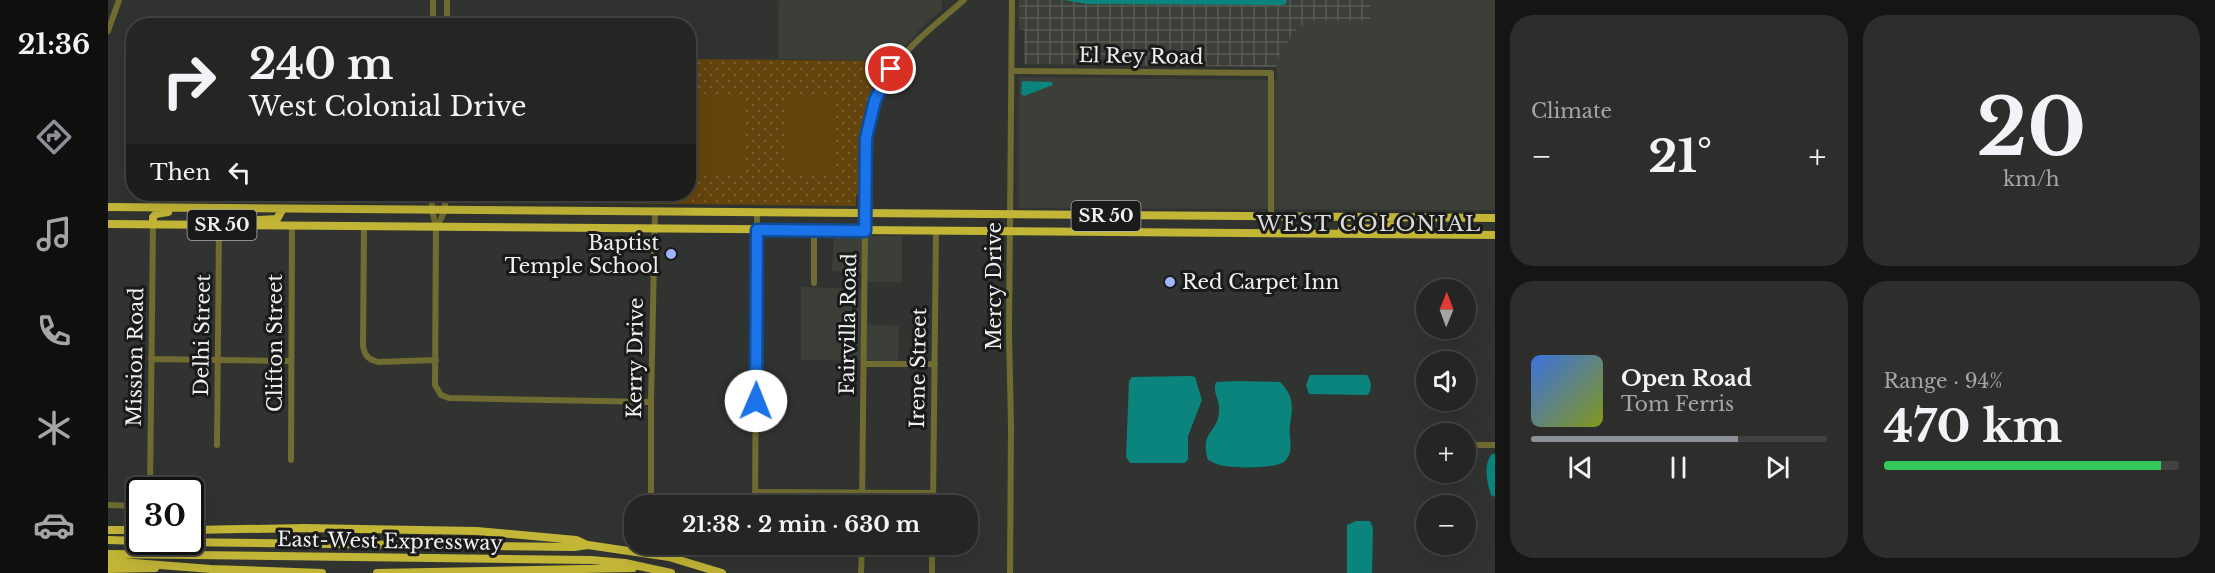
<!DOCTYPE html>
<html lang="en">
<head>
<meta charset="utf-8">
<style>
	:root { --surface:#252624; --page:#2d2e2c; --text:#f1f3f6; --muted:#a3a5a6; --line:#424341; --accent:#8c9099 }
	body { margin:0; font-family:"Libre Baskerville",serif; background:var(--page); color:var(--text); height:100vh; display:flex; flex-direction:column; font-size:22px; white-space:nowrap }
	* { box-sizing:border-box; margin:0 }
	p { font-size:20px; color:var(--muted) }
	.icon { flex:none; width:33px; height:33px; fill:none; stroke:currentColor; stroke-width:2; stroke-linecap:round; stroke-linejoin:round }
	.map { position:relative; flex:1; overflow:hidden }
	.drawer { display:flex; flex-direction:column; gap:15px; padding:15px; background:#141514; width:720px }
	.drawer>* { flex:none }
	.hud { position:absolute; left:18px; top:18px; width:570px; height:183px; border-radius:24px; box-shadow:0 6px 24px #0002,0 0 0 2px var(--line); background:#252624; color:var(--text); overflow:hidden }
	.needle { width:39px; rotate:1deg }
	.tools { position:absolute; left:1308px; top:279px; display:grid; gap:12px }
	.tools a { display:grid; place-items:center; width:60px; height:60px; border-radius:50%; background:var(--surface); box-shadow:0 6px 24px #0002,0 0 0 2px var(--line); font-size:30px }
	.speed { position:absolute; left:18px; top:477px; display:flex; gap:12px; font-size:30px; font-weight:700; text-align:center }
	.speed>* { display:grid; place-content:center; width:78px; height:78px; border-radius:50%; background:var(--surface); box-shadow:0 6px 24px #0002,0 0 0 2px var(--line); line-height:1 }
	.speed .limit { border:3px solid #111; border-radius:9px; background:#fff; color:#111 }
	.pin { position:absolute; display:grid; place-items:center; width:51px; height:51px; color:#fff; margin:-26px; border:3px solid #fff; border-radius:50%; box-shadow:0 2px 6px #0007 }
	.me { position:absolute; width:66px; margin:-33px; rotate:1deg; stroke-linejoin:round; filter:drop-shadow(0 0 4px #0008) }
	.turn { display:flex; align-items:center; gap:21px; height:126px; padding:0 24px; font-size:27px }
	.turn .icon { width:78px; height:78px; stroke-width:2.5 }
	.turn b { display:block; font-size:42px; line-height:51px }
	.then { display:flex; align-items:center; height:57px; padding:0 24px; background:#0003; gap:12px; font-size:22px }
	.big { font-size:45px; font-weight:800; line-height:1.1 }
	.drawer .card { flex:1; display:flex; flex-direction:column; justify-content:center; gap:9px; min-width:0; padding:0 21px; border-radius:24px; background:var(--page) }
	.drawer .dial { align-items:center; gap:0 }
	.dial b { font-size:78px; line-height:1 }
	.song { display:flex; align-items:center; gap:18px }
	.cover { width:72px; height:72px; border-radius:9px; background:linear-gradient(135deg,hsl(220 70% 55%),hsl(70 70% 35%)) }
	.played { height:6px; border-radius:3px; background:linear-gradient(90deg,var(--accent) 70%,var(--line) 70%) }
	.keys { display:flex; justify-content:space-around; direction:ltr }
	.heat { display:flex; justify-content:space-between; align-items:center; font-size:33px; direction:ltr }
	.charge { height:9px; border-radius:4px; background:linear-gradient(90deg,#34c759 94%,var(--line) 0) }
	.drawer .tiles { flex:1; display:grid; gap:15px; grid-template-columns:repeat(2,1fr) }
	.trip { position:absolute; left:516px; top:495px; width:354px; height:60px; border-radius:24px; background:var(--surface); box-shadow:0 6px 24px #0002,0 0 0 2px var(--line); font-weight:800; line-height:60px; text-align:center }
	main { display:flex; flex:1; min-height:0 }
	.dock { display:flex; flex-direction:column; width:108px; justify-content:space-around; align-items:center; background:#0f0f0e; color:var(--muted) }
	.dock .icon { width:42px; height:42px }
	.dock .on { color:var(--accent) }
	.dock b { font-size:27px; color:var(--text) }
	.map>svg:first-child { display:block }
	.built { fill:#3b3f37 }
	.industrial { fill:url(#industrial-grid) }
	.park { fill:url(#park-dots) }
	.pitch { fill:#64440d }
	.water { fill:#0a847c }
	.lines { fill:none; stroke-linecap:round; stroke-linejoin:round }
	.minor { stroke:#706b30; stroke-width:6 }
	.highway { stroke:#c3b637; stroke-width:8 }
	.route-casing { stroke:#114b97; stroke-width:15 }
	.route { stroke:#1a73e8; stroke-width:10 }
	.poi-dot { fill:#9eb4fd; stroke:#191a19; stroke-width:2 }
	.labels { text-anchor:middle; stroke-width:6; stroke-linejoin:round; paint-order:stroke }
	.shield { fill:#191a19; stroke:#afb0af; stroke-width:1.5 }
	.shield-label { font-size:18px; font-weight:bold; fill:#eff0ef }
	.street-label { font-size:20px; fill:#eff0ef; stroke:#191a19 }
	.poi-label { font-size:20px; fill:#eff0ef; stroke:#191a19; text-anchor:end }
	.neighbourhood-label { font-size:21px; letter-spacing:1.5px; fill:#dbdcd9; stroke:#191a19 }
</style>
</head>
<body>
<main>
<nav class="dock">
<b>21:36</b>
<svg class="icon on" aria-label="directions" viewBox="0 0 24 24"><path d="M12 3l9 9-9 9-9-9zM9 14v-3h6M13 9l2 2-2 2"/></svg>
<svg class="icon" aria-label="music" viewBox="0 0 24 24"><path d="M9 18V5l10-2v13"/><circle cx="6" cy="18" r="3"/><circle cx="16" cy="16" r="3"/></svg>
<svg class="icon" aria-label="phone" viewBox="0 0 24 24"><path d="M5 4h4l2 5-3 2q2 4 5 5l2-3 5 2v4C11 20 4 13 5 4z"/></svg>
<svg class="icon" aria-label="climate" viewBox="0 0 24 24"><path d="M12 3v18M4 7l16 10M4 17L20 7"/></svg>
<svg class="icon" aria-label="car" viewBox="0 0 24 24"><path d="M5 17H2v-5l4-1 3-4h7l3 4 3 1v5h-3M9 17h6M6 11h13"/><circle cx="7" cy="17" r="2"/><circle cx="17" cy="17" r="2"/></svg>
</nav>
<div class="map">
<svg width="1387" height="573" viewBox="0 0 1387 573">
	<defs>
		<pattern id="industrial-grid" width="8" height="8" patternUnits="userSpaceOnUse" patternTransform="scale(1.5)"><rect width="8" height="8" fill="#3b3f37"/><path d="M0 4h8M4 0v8" fill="none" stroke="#585b54"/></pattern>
		<pattern id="park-dots" width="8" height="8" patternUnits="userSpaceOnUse" patternTransform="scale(1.5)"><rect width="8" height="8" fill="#64440d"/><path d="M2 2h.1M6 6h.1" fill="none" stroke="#7a5f31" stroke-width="1.8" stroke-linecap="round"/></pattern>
	</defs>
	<rect width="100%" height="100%" fill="#313330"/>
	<path class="built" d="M671 0H834V10L815 26 783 61 670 59Z
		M1262 0H1387V210L911 208V77L1169 80V59L1191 25 1202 21H1261Z
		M726 236H794V282H759V273L724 271Z
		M693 287 754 289 753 322 763 325 791 326 790 361 693 360Z"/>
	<path class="industrial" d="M911 0H1262V21H1202V25H1191L1169 59V67L916 64V30L911 29Z"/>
	<path class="park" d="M581 59 783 61C751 109 752 139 751 195H748V206L310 201V194H580Z"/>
	<path class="pitch" d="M588 97 637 98 635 175H587Z
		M680 98H728V176H680Z"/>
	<path class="water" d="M956 0H1179L1178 4 1174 5 979 4Z
		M914 81 944 82 945 85 916 96 913 94Z
		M1202 375H1259C1264 382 1264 388 1260 395L1201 394 1198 385Z
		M1083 376 1087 377 1094 400 1080 436V460L1076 463H1022L1018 457 1021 381 1024 377Z
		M1127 381 1172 382C1186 396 1185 406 1182 425 1180 436 1187 451 1177 461 1169 469 1129 468 1117 466 1111 466 1105 462 1100 460 1091 431 1111 433 1111 410 1112 399 1104 393 1108 382Z
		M1384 454H1387V497L1383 495C1379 483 1375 464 1384 454Z
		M1248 521H1262L1265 528 1264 573H1239V525Z"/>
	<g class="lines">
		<path class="minor" d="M325 26V0
			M339 26V0
			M0 31 11 0
			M904 71 1163 73V217
			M324 194V210L328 227 327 385 333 395 341 398 543 402
			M256 226 255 346C257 356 260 359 270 362L328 360
			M329 227 337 210V194
			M706 283V230
			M43 359 183 361
			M756 364H827
			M109 445 111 225
			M1365 445H1387
			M183 460 184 226
			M42 490 45 225
			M647 492 825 493
			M0 505 32 506
			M543 506V402L547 212
			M647 506 649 213
			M754 506 758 138C770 67 805 44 856 0
			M825 506 828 231
			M613 544 634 552 641 551 645 544
			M753 573 754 544
			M824 573V544
			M902 573 903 425 901 333 904 0"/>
		<path class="highway" d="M0 207 1387 218
			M151 220 169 219 174 210
			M0 224 1387 235
			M45 225V217L48 214 60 212
			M1234 229 1279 228 1284 225V218
			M0 530H32
			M82 530 197 528 369 531 468 540 479 545
			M0 540 32 541
			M66 542 466 547 480 545 561 557 614 573
			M0 554 483 560 517 563 563 573
			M0 561 103 569 214 573
			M0 569 47 568
			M269 573 525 568"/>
	</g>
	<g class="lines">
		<g class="route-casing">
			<path id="route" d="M648 401 649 230 757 231 758 138 767 100 783 69"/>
		</g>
		<use href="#route" class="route"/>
	</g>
	<g class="poi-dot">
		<circle cx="563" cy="254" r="6"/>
		<circle cx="1062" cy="282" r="6"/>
	</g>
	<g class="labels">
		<g class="shield">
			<rect x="963.5" y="201" width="69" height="30" rx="4.5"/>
			<rect x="79.5" y="210" width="69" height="30" rx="4.5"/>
		</g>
		<g class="shield-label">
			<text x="998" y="222">SR 50</text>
			<text x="114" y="231">SR 50</text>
		</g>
		<g class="street-label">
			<text transform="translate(1033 56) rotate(1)" y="7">El Rey Road</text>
			<text transform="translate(886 286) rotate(-90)" y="7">Mercy Drive</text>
			<text transform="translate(740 324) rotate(-89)" y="7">Fairvilla Road</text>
			<text transform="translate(94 335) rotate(-89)" y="7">Delhi Street</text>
			<text transform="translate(167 343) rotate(-90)" y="7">Clifton Street</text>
			<text transform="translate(27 357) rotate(-89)" y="7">Mission Road</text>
			<text transform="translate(527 358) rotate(-89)" y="7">Kerry Drive</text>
			<text transform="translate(810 368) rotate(-89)" y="7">Irene Street</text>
			<text transform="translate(282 541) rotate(1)" y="7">East-West Expressway</text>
		</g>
		<g class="poi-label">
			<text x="551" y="250">Baptist<tspan x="551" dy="23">Temple School</tspan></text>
			<text x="1074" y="289" text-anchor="start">Red Carpet Inn</text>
		</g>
		<g class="neighbourhood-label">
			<text x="1261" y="231">WEST COLONIAL</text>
		</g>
	</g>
</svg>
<div class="tools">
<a><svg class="needle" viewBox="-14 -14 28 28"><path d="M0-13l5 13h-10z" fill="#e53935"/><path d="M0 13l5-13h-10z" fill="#a3a5a6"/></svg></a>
<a><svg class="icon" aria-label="sound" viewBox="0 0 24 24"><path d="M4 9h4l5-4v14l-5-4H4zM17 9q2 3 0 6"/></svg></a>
<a>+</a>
<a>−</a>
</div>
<div class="speed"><div class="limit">30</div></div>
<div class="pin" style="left:783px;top:69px;background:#d93025"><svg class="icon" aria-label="arrive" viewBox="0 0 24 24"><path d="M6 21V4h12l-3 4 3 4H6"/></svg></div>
<svg class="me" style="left:648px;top:401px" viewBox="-20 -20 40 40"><circle r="19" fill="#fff"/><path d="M0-13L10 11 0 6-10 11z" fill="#1a73e8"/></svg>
<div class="trip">21:38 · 2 min · 630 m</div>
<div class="hud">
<div class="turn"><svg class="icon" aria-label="right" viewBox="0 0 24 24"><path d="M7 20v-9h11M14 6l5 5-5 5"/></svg><div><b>240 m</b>West Colonial Drive</div></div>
<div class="then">Then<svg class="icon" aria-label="left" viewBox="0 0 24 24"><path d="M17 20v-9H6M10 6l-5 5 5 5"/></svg></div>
</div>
</div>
<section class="drawer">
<div class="tiles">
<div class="card"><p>Climate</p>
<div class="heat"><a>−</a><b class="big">21°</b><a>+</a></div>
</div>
<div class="card dial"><b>20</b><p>km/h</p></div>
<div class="card">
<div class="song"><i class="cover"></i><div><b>Open Road</b><p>Tom Ferris</p></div></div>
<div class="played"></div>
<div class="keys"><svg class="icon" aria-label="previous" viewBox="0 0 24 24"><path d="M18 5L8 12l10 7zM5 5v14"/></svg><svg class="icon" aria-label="pause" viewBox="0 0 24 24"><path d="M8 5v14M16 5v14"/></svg><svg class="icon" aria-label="next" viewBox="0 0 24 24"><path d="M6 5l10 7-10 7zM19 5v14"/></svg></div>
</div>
<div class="card"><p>Range · 94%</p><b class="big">470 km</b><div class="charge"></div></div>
</div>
</section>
</main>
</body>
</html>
